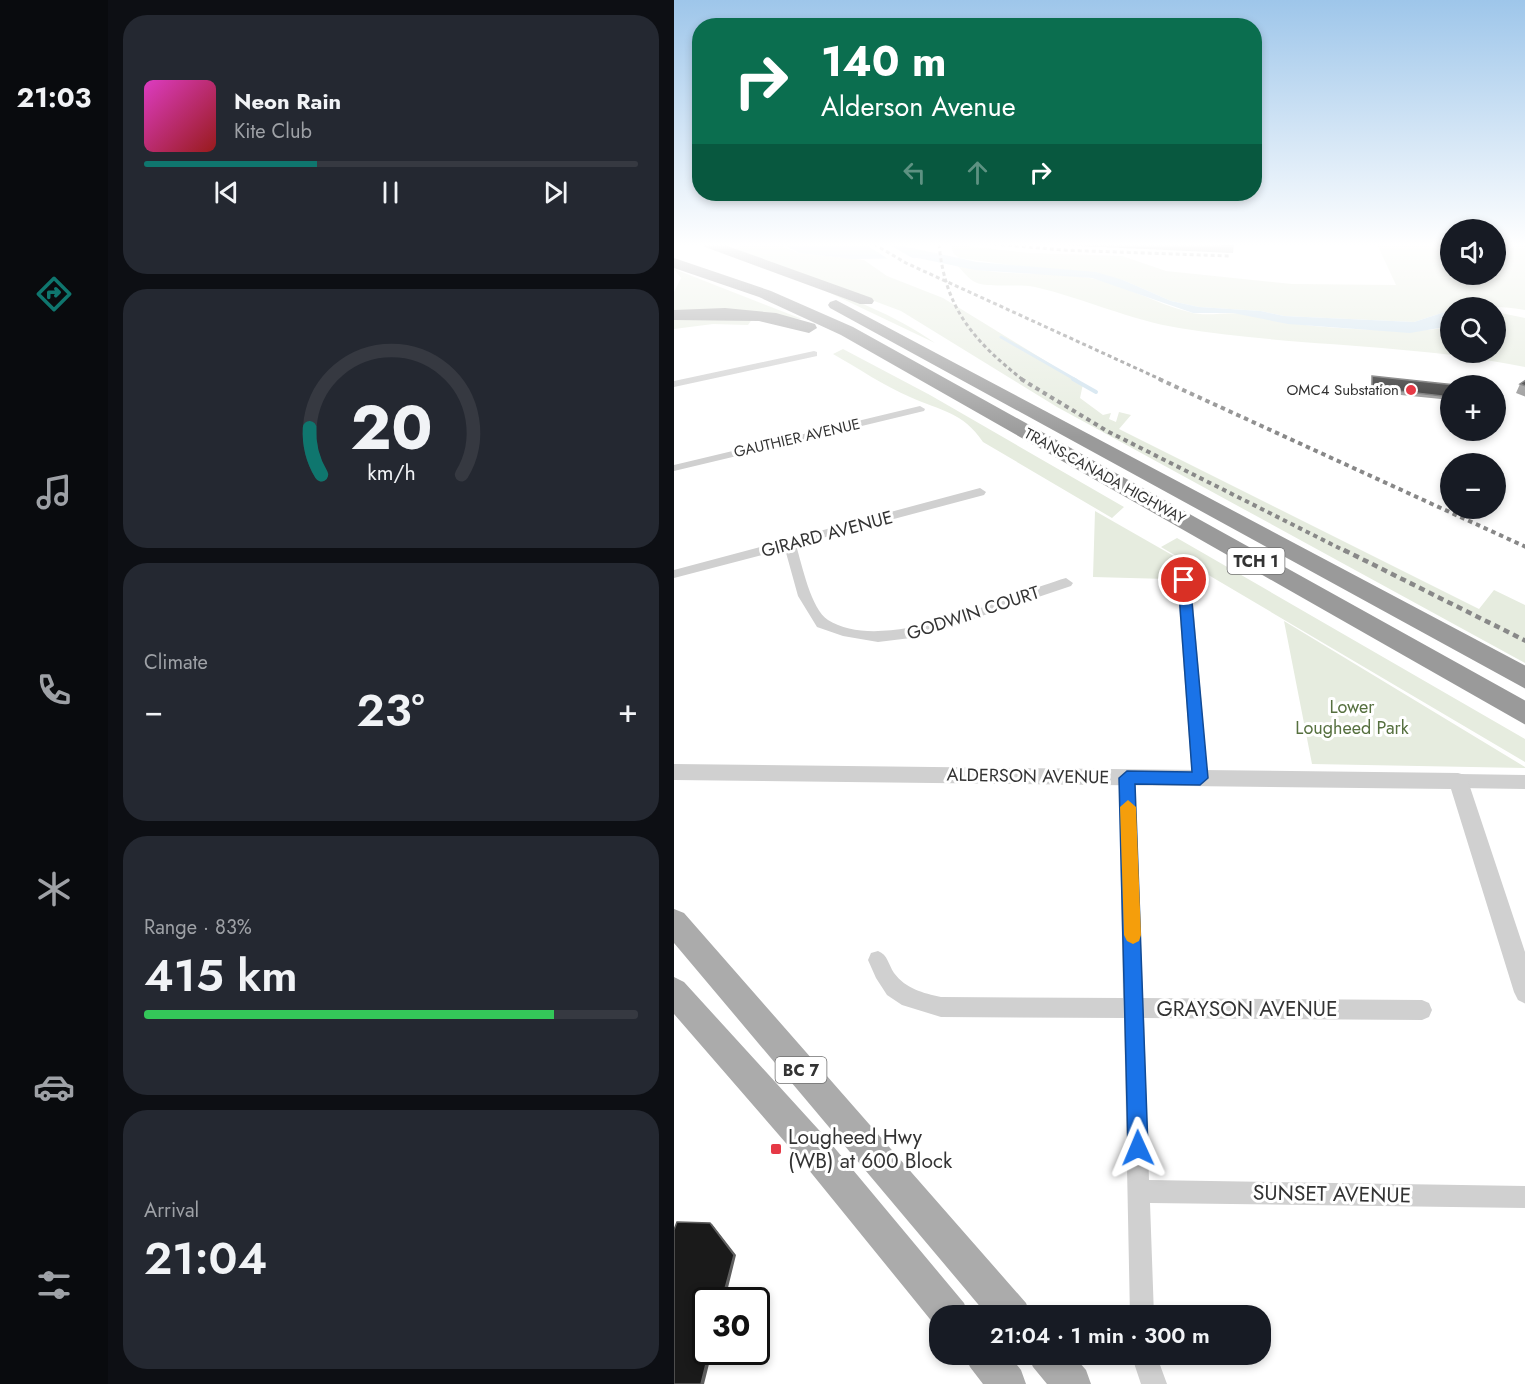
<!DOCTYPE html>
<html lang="en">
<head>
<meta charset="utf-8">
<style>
	:root { --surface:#171b24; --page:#242831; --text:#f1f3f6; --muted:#9ea1a6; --line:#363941; --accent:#0f766e }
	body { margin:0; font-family:Jost,sans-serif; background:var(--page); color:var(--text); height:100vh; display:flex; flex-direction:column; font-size:22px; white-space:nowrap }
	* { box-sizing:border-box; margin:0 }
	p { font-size:20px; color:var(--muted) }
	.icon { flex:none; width:33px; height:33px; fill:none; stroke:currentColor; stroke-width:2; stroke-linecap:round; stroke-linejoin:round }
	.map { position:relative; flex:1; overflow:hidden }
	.side { display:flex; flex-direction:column; gap:15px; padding:15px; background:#0d0f14; width:566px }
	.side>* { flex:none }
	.top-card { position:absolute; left:18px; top:18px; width:570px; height:183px; border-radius:24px; box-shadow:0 3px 9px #0003; background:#0b6e4f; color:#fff; overflow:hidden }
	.fabs { position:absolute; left:766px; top:219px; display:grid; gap:12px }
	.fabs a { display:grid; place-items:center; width:66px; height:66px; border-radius:50%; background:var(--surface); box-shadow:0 3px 9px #0003; font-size:30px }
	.speed { position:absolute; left:18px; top:1287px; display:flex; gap:12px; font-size:30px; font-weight:700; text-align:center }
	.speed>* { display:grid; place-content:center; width:78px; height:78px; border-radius:50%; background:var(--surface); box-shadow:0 3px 9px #0003; line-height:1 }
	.speed .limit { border:3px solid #111; border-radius:9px; background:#fff; color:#111 }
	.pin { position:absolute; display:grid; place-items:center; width:51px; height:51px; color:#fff; margin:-26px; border:3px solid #fff; border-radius:50%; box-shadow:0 2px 6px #0007 }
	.me { position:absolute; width:66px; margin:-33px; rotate:359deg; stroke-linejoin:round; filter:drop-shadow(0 0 4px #0008) }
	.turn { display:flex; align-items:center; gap:21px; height:126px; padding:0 30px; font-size:27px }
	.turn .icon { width:78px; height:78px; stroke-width:2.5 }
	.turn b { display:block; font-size:42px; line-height:51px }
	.lanes { display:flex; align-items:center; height:57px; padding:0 30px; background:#0003; justify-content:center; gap:30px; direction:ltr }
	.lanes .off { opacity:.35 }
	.big { font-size:45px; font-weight:600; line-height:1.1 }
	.side .card { flex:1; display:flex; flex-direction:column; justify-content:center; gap:9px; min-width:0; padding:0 21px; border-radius:24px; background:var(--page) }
	.side .dial { align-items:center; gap:0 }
	.dial svg { height:156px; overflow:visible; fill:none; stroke:var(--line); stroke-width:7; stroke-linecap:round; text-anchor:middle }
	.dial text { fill:var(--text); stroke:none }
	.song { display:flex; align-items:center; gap:18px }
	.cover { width:72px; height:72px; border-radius:9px; background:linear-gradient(135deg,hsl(310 70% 55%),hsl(0 70% 35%)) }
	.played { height:6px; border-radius:3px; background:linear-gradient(90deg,var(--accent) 35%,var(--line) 35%) }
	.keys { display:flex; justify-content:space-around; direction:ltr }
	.heat { display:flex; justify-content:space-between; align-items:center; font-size:33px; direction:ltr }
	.charge { height:9px; border-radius:4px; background:linear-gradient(90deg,#34c759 83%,var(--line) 0) }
	.trip { position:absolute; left:255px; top:1305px; width:342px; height:60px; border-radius:24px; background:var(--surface); box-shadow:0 3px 9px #0003; font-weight:600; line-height:60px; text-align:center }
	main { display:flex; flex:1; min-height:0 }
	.dock { display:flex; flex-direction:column; width:108px; justify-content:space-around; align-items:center; background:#090b0e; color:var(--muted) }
	.dock .icon { width:42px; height:42px }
	.dock .active { color:var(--accent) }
	.dock b { font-size:27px; color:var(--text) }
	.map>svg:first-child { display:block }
	.green { fill:#e6ecdf }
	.water { fill:#cfe2ee }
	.pier { fill:#fff }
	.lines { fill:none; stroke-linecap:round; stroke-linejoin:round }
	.stream-far1 { stroke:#cfe2ee; stroke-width:3 }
	.stream { stroke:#cfe2ee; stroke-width:4 }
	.minor { fill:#d0d0d0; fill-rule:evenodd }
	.tertiary { fill:#d0d0d0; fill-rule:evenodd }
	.primary { fill:#ababab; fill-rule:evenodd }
	.motorway { fill:#9a9a9a; fill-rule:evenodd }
	.rail-far2 { stroke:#888; stroke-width:3; stroke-dasharray:4 3; stroke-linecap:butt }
	.rail-far1 { stroke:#888; stroke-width:4; stroke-dasharray:4.5 4; stroke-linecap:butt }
	.rail { stroke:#888; stroke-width:4.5; stroke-dasharray:6 4.5; stroke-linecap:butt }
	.wall { fill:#8c8c8c }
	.shaded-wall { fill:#5f5f5f }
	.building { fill:#1a1a1a; stroke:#5f5f5f; stroke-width:1.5 }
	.route { fill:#1a73e8; stroke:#114b97; stroke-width:1.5 }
	.slow { fill:#f59e0b }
	.poi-dot { fill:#e63946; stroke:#fff; stroke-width:2 }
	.labels { text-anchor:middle; stroke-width:6; stroke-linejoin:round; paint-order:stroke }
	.far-poi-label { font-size:15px; fill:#333; stroke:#fff; text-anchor:end }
	.far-street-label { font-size:15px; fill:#333; stroke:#fff }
	.shield { fill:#fff; stroke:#707070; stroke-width:1.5 }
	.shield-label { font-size:16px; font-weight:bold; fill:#333 }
	.street-label { font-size:18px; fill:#333; stroke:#fff }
	.park-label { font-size:18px; fill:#56703f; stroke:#fff }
	.near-street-label { font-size:21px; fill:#333; stroke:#fff }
	.near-poi-label { font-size:21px; fill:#333; stroke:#fff; text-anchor:start }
</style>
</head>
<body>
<main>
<nav class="dock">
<b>21:03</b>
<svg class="icon active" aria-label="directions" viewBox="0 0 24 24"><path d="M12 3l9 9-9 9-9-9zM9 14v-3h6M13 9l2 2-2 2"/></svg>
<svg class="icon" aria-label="music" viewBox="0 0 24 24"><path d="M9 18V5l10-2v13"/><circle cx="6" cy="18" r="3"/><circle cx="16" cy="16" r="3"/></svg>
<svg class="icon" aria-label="phone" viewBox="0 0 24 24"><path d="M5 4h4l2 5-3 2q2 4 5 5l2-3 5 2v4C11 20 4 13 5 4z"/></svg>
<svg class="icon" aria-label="climate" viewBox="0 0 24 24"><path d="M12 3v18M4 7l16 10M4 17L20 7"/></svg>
<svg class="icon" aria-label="car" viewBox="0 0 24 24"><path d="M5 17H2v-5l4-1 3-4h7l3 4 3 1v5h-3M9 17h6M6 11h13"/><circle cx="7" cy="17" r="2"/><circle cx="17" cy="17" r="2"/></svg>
<svg class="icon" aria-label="filters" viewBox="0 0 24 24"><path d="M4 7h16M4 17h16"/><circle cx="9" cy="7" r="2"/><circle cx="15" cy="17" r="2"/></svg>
</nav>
<section class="side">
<div class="card">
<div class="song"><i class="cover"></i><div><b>Neon Rain</b><p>Kite Club</p></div></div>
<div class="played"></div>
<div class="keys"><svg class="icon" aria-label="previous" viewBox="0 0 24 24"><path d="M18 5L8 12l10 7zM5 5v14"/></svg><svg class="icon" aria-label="pause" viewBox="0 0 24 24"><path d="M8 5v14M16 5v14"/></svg><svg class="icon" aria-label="next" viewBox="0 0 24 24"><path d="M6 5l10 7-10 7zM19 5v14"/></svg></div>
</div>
<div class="card dial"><svg viewBox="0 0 100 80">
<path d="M14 69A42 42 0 1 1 86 69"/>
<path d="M14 69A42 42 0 0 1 8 45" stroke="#0f766e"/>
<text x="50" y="56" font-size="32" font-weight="700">20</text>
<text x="50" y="72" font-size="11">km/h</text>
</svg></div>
<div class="card"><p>Climate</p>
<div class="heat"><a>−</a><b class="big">23°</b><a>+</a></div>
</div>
<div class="card"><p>Range · 83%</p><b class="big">415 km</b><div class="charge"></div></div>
<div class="card"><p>Arrival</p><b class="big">21:04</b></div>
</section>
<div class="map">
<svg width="852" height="1384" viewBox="0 0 852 1384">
	<rect width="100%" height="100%" fill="#fff"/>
	<path class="green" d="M70 244H104L124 253 190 260 213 276 269 298 409 384 406 398 429 415 437 413 435 419 442 422 445 412 457 415 445 429 805 609 820 590 851 605V663L383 407 227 311 61 249Z
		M277 244 355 253 448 256 492 271 618 284 722 285 703 244H777V274H822V244H851V310C826 305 802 307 777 308V310L740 322 610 316 587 311 525 307 497 301 449 280 285 258 279 253Z
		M283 265C328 278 369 270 416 278 449 284 482 304 515 312 535 318 555 310 574 315 620 326 666 329 714 330 735 330 756 332 777 326V352H822V312L851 318V367C737 343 620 347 505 328 456 320 409 298 361 287 343 283 311 289 299 281 293 277 288 270 283 265Z
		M0 269 128 319 0 311V292L7 278Z
		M129 280C175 298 220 314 261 343Z
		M0 318H79L74 325 39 324 0 329Z
		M169 349 256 395 450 507 438 518 309 442C289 412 267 411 236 397 210 386 184 368 159 354Z
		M421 511 519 567 501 570 493 579 419 577Z
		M503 538 851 739V762L487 547Z
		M610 621 851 767V768L638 764Z"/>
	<path class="water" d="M108 244H219L303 262 422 272 449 280 497 301 525 307 587 311 610 316 740 322 777 310V326L736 333 614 324 559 313H519L418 278 301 270 244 258 178 259 125 253Z"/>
	<path class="pier" d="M191 244H214L242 260 217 261Z"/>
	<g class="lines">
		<path class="stream-far1" d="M327 337 402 380"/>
		<path class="stream" d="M399 379 422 392"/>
		<path class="minor" d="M140 351 143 352V356L0 387V381Z
			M246 406 251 409 250 411 0 471V465Z
			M306 488 312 492 310 495 122 545C128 565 137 609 154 620 211 656 333 595 392 578L399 583 397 586 245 637 204 642 169 636 143 627 124 596 111 549 0 578V570Z
			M510 575 517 580 534 778 532 783 526 785 520 783 518 778 503 580Z
			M453 771 459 773 461 778 469 998 748 1000 755 1003 758 1010 755 1017 748 1020 470 1018 475 1180 852 1186V1208L476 1203 480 1316H456L450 1018 267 1017 228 1005 213 995 202 978 194 960 197 953 204 951C214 955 214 964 220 973 232 989 249 993 267 997L449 998 445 778 447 773Z
			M784 774 852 775V789L784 788 778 786 776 781 778 776Z
			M457 1354H482L493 1384H467Z"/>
		<path class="tertiary" d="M0 764 784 773 791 775 794 781 852 955V1004L844 1000 840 992 777 789 0 780Z"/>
		<path class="primary" d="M0 909 10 913 352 1303 357 1316H314L0 943Z
			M0 977 10 982 154 1140 290 1303 295 1316H266L264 1329 130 1164 0 1014Z
			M290 1354H334L347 1370 352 1384H309L296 1367Z
			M353 1354H398L412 1370 417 1384H373L359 1367Z"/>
		<path class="motorway" d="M29 244H48L198 298 200 301 198 304H186L31 247Z
			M0 258 97 291 179 327 852 701V725L167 335 85 297 0 268Z
			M162 300 852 666V689L156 308 154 305 156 302Z
			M51 308 102 313 141 324 143 328 135 333 85 321 0 320V310Z"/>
		<path class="rail-far2" d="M200 244 232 263 488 380
			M265 244C271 309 300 341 349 380
			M320 244 389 250 556 256"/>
		<path class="rail-far1" d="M347 379 433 431 673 552
			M485 379 852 547"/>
		<path class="rail" d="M670 550 852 641"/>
	</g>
	<path class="wall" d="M360 244H560L559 253Z
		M698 376 777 386V400L697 392Z
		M852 380V397L842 393 846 384Z"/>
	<path class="shaded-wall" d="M36 1223 38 1224 62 1255 51 1300H48Z
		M35 1352H38L30 1384H27Z"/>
	<path class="building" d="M537 244H560V245Z
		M698 376 781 385V386H777V397L698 388Z
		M852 380V386L846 384Z
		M3 1222 36 1223 60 1255 48 1300H32V1352H35L27 1384H0V1230Z"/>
	<linearGradient id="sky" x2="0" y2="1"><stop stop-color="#9ec6ea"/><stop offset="0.56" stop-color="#fff"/><stop offset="1" stop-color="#fff" stop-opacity="0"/></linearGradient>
	<rect width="852" height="437" fill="url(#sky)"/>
	<path class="route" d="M510 576 516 580 534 778 526 785 461 784 474 1148 471 1155 464 1158 457 1155 454 1148 445 778 453 771 518 772 504 580Z"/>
	<path class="slow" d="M454 800 462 807 467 935 465 941 459 944 453 941 450 935 446 807Z"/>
	<g class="poi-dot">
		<circle cx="737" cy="390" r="6"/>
		<rect x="96" y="1143" width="12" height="12" rx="3"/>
	</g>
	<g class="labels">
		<g class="far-poi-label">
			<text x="725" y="395">OMC4 Substation</text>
		</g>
		<g class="far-street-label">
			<text transform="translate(123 438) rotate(-13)" y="5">GAUTHIER AVENUE</text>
			<text transform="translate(431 476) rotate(29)" y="5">TRANS-CANADA HIGHWAY</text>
		</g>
		<g class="shield">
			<rect x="553.5" y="548" width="57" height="26" rx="4.5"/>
			<rect x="101.5" y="1057" width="51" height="26" rx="4.5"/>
		</g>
		<g class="shield-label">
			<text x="582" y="567">TCH 1</text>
			<text x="127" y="1076">BC 7</text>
		</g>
		<g class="street-label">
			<text transform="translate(153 534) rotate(-15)" y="6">GIRARD AVENUE</text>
			<text transform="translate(299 613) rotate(-18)" y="6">GODWIN COURT</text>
			<text transform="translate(354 776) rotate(1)" y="6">ALDERSON AVENUE</text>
		</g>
		<g class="park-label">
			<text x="678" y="713">Lower<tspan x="678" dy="21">Lougheed Park</tspan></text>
		</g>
		<g class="near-street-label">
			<text x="573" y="1016">GRAYSON AVENUE</text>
			<text transform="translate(658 1194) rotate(1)" y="7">SUNSET AVENUE</text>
		</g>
		<g class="near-poi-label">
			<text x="114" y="1144">Lougheed Hwy<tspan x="114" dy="24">(WB) at 600 Block</tspan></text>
		</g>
	</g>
</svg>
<div class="fabs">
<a><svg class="icon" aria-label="sound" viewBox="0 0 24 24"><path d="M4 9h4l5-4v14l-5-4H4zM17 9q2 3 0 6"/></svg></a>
<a><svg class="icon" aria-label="search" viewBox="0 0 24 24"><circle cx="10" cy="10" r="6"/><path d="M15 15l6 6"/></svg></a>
<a>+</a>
<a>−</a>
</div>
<div class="speed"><div class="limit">30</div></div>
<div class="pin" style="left:510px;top:580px;background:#d93025"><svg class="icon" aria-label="arrive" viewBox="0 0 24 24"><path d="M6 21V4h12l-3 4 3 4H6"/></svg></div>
<svg class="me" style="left:464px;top:1148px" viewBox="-20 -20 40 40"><path d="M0-17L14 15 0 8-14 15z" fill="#1a73e8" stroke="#fff" stroke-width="4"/></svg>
<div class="trip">21:04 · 1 min · 300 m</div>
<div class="top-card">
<div class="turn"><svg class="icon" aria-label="right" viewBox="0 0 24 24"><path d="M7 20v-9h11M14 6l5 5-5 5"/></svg><div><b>140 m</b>Alderson Avenue</div></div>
<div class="lanes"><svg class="icon off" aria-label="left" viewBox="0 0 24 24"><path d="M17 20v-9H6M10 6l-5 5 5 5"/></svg><svg class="icon off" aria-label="ahead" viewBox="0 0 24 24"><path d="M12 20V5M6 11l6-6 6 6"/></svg><svg class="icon" aria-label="right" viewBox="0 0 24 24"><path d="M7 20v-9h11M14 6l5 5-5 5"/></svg></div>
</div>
</div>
</main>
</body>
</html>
